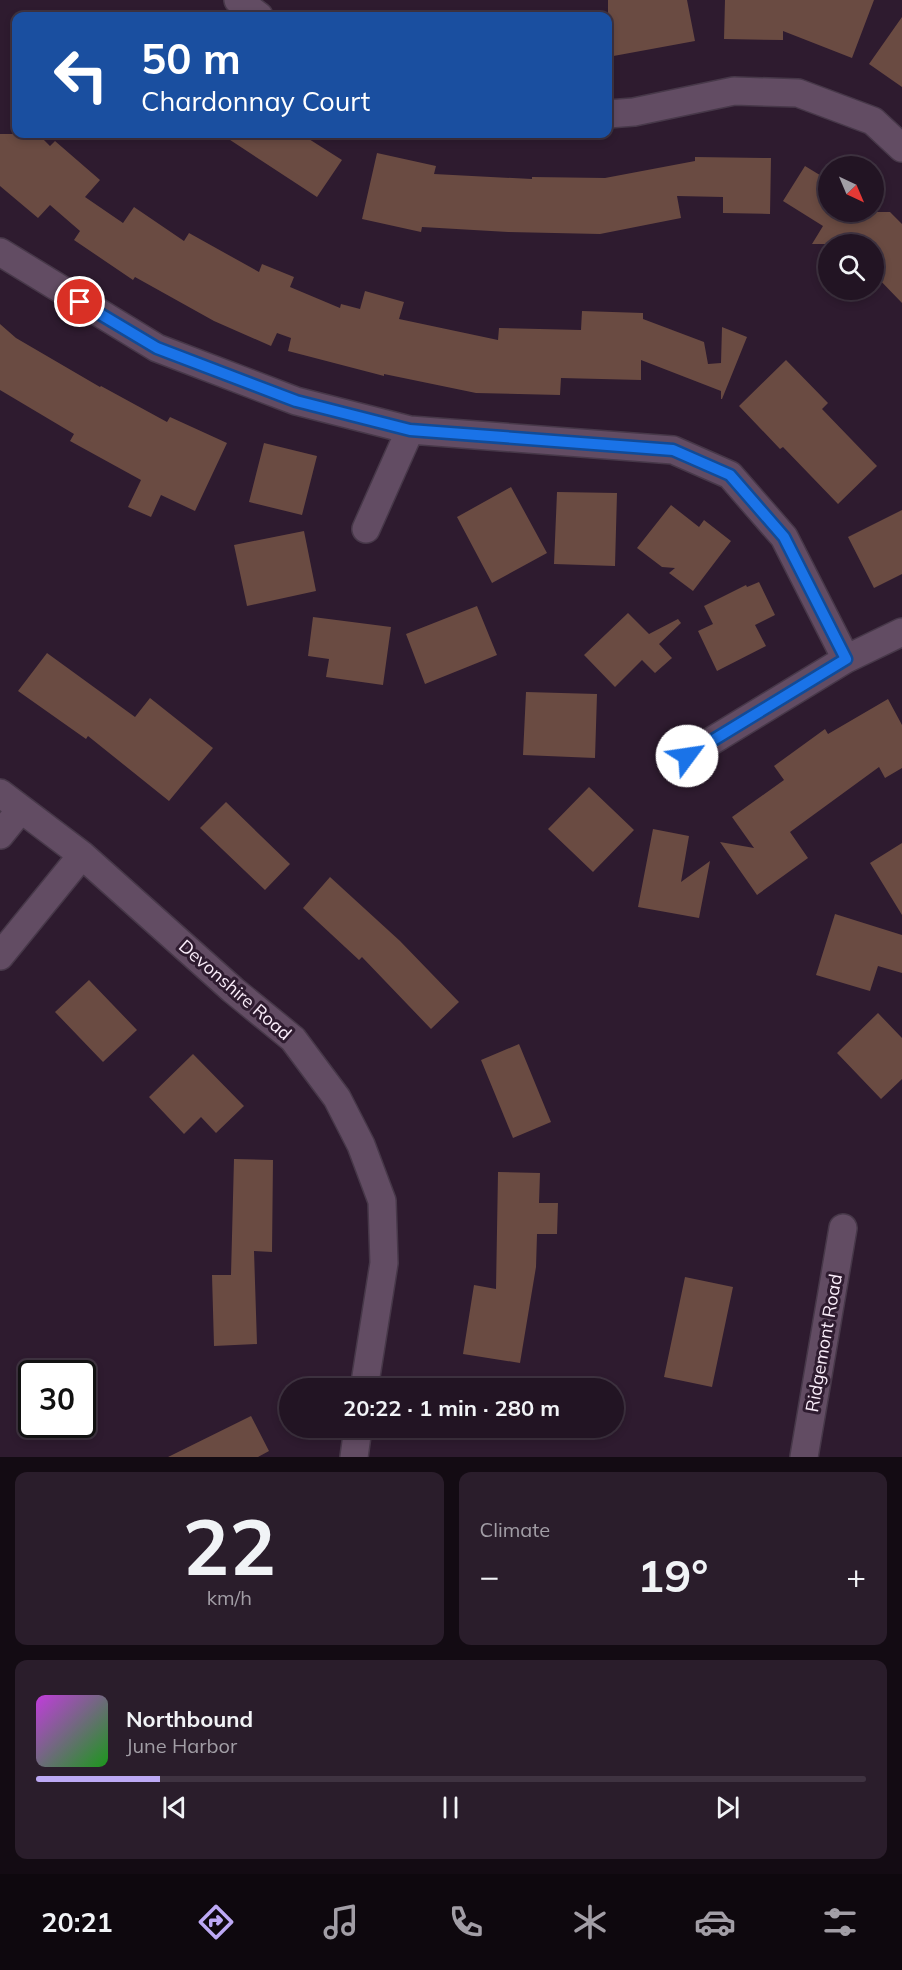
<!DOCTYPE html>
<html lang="en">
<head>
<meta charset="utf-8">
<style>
	:root { --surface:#221423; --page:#2a1d2b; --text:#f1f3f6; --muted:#a29ea6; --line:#3f3341; --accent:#bda9f5 }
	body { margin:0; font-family:Mulish,sans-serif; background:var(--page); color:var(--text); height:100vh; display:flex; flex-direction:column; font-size:22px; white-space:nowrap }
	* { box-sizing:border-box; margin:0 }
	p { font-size:20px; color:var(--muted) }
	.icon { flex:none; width:33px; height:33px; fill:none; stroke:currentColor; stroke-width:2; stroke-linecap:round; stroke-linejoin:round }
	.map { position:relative; height:1457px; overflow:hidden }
	.panel { display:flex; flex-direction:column; gap:15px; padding:15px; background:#130b13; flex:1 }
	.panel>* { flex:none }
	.hud { position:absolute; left:12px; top:12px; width:600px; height:126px; border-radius:12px; box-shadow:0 3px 9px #0003,0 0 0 2px var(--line); background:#1a4fa0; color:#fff; overflow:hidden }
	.needle { width:39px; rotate:136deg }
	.controls { position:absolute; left:818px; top:156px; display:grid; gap:12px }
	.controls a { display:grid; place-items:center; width:66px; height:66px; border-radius:50%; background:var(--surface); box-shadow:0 3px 9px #0003,0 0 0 2px var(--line); font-size:30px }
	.speed { position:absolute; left:18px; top:1360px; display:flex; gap:12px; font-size:30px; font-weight:700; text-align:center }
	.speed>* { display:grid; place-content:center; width:78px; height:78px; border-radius:50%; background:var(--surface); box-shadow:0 3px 9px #0003,0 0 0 2px var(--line); line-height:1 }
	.speed .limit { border:3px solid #111; border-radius:9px; background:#fff; color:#111 }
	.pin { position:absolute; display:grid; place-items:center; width:51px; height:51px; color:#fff; margin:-26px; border:3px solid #fff; border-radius:50%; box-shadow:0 2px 6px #0007 }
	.me { position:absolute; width:66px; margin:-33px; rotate:59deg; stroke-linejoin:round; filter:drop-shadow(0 0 4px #0008) }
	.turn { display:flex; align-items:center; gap:21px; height:126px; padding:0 30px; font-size:27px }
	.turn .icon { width:78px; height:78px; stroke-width:2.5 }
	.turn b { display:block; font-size:42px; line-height:51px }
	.big { font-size:45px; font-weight:700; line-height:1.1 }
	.panel .card { flex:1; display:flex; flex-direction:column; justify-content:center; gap:9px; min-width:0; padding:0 21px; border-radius:12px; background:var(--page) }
	.panel .dial { align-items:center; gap:0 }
	.dial b { font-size:78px; line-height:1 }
	.song { display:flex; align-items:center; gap:18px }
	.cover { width:72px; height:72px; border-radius:9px; background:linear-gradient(135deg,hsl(290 70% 55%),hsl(120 70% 35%)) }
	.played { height:6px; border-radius:3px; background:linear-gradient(90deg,var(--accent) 15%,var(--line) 15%) }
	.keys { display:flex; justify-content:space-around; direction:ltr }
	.heat { display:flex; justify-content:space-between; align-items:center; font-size:33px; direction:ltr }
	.panel .tiles { flex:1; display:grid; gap:15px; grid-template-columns:1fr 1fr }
	.card:last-child { grid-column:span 2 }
	.trip { position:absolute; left:279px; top:1378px; width:345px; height:60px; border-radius:30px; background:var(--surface); box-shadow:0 3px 9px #0003,0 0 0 2px var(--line); font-weight:700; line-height:60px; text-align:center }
	.menu { display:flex; height:96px; justify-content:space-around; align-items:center; background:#0e080e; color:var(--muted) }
	.menu .icon { width:42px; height:42px }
	.menu .on { color:var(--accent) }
	.menu b { font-size:27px; color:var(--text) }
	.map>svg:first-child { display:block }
	.building { fill:#6a4b42 }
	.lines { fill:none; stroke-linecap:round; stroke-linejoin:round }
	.minor-casing { stroke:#473849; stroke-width:30 }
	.minor { stroke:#624c63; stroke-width:27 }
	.route-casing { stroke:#114b97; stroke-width:15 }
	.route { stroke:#1a73e8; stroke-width:10 }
	.labels { text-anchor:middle; stroke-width:6; stroke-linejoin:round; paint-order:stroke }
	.street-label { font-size:18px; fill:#faedfa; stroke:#2e1b2f }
</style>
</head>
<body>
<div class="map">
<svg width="902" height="1457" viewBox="0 0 902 1457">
	<rect width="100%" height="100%" fill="#2e1b2f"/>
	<path class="building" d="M608 0H687L695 41 608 57Z
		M725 0H874L852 58 783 31V40L724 39Z
		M902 17V87L869 64Z
		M0 134H38L50 146 55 141 100 180 85 197 123 223 134 207 184 241 189 233 259 272 262 264 294 277 290 287 340 308 341 304 360 309 365 291 404 302 399 319 498 340 499 328 581 330 582 311 643 313V319L704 342 708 364 721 363 722 327 747 337 722 399H721V391L641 360V380L561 378 560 395 476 393 384 374V376L288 351 291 338 277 333 271 346 214 321 135 277 133 280 74 240 80 231 50 205 38 218 0 186Z
		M221 134H301L342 160 317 197Z
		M377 153 436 166 434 174 532 179V177L605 178 695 161V157L771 158 770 214 723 213V197L677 196 681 218 600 234 508 232 422 227 421 232 362 219Z
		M805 166 828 180V212H890L902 224V303L873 273V244H812L823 226 783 201Z
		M0 324 16 338 100 387 101 386 167 422 170 417 227 443 195 511 161 495 151 517 128 507 141 480 70 441 74 434 0 390Z
		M786 360 828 403 822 409 877 466 838 504 783 447 780 449 739 406Z
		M264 443 317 456 302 515 249 502Z
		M511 487 547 553 492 583 457 517Z
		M557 492 617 493 615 566 554 564Z
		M671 505 699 527 704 520 731 541 693 591 669 573 675 568 662 567 637 548Z
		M902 510V574L874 588 848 537Z
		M304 531 316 591 247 606 234 545Z
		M759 582 775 615 755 625 766 646 717 671 698 631 713 624 704 606 746 585 747 587Z
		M477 606 497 655 425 684 406 634Z
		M628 613 649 634 678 619 681 623 659 644 672 658 655 673 642 660 615 687 584 655Z
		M313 617 391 627 383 685 326 677 329 659 308 656Z
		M47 653 135 717 150 698 213 748 169 801 88 736 86 739 18 691Z
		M526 692 597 694 595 758 523 755Z
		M888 699 902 725V768L885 778 879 767 790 832 808 858 757 895 720 842 754 848 732 817 784 780 774 766 825 729 828 734Z
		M589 787 634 830 593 872 548 829Z
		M226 802 290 864 265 890 200 828Z
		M653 829 689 836 681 882 710 861 699 918 638 907Z
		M902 843V915L870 863Z
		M330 877 400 941 459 1002 431 1029 362 957 359 960 303 908Z
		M835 914 902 935V973L878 966 870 991 816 975Z
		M89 980 137 1030 103 1062 55 1012Z
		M878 1013 902 1038V1079L881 1099 837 1053Z
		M519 1044 551 1122 513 1138 481 1060Z
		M193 1054 244 1106 216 1133 201 1117 184 1134 149 1097Z
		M234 1159 273 1160 272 1252 254 1251 257 1344 214 1346 212 1275H231Z
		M498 1172 540 1173 539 1203H558L557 1234H537L536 1267 520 1363 463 1354 474 1285 496 1289Z
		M685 1277 733 1287 712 1387 664 1377Z
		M251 1416 269 1451 258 1457H168Z"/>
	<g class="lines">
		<g class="minor-casing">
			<path id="minor" d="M238 0 259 16
				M608 114 634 112 734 91 798 93 873 121 902 148
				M0 252 157 348 296 401 410 430 673 450 730 475 784 537 846 659
				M366 529 410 430
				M687 756 846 659 902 632
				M0 793 82 855 233 990 293 1039 337 1098 361 1145 382 1201 384 1263 364 1389
				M0 835 21 809
				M0 956 82 855
				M354 1457 358 1428
				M804 1457 843 1228"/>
		</g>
		<use href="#minor" class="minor"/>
	</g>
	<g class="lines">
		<g class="route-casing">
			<path id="route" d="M80 302 157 348 296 401 410 430 673 450 730 475 784 537 846 659 687 756"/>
		</g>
		<use href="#route" class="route"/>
	</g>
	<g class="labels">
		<g class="street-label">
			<text transform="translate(235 990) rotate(41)" y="6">Devonshire Road</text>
			<text transform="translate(824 1343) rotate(-80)" y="6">Ridgemont Road</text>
		</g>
	</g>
</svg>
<div class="controls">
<a><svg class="needle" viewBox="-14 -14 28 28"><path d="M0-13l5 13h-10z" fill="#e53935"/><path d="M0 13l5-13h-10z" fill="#a29ea6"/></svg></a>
<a><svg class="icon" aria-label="search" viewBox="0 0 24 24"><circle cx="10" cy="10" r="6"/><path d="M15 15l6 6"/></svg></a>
</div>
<div class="speed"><div class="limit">30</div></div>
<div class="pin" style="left:80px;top:302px;background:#d93025"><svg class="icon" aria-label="arrive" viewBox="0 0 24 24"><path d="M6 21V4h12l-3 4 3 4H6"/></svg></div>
<svg class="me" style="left:687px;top:756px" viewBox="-20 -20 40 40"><circle r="19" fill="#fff"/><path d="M0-13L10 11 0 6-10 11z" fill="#1a73e8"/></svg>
<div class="trip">20:22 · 1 min · 280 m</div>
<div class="hud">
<div class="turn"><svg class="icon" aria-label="left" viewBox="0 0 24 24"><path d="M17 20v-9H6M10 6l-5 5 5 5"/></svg><div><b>50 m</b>Chardonnay Court</div></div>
</div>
</div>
<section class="panel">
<div class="tiles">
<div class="card dial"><b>22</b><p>km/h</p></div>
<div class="card"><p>Climate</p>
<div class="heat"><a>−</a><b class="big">19°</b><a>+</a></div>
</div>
<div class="card">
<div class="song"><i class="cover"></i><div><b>Northbound</b><p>June Harbor</p></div></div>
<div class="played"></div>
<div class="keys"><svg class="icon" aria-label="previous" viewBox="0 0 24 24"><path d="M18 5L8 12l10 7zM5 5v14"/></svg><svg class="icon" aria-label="pause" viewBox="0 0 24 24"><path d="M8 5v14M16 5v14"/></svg><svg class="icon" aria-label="next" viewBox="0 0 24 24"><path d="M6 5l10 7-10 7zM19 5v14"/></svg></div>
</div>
</div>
</section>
<nav class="menu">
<b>20:21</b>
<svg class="icon on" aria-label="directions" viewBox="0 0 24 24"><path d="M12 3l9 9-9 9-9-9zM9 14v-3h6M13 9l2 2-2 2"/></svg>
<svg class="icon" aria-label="music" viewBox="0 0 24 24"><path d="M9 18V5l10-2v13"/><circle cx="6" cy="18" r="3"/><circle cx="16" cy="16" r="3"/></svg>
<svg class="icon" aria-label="phone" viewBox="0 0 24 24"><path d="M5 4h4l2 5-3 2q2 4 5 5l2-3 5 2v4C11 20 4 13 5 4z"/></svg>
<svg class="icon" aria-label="climate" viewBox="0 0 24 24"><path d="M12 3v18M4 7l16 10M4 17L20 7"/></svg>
<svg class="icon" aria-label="car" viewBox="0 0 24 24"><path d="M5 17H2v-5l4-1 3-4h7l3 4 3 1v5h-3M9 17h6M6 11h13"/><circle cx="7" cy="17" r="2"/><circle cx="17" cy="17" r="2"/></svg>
<svg class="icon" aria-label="filters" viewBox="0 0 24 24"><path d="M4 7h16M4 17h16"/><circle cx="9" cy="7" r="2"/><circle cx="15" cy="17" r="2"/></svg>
</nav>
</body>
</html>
